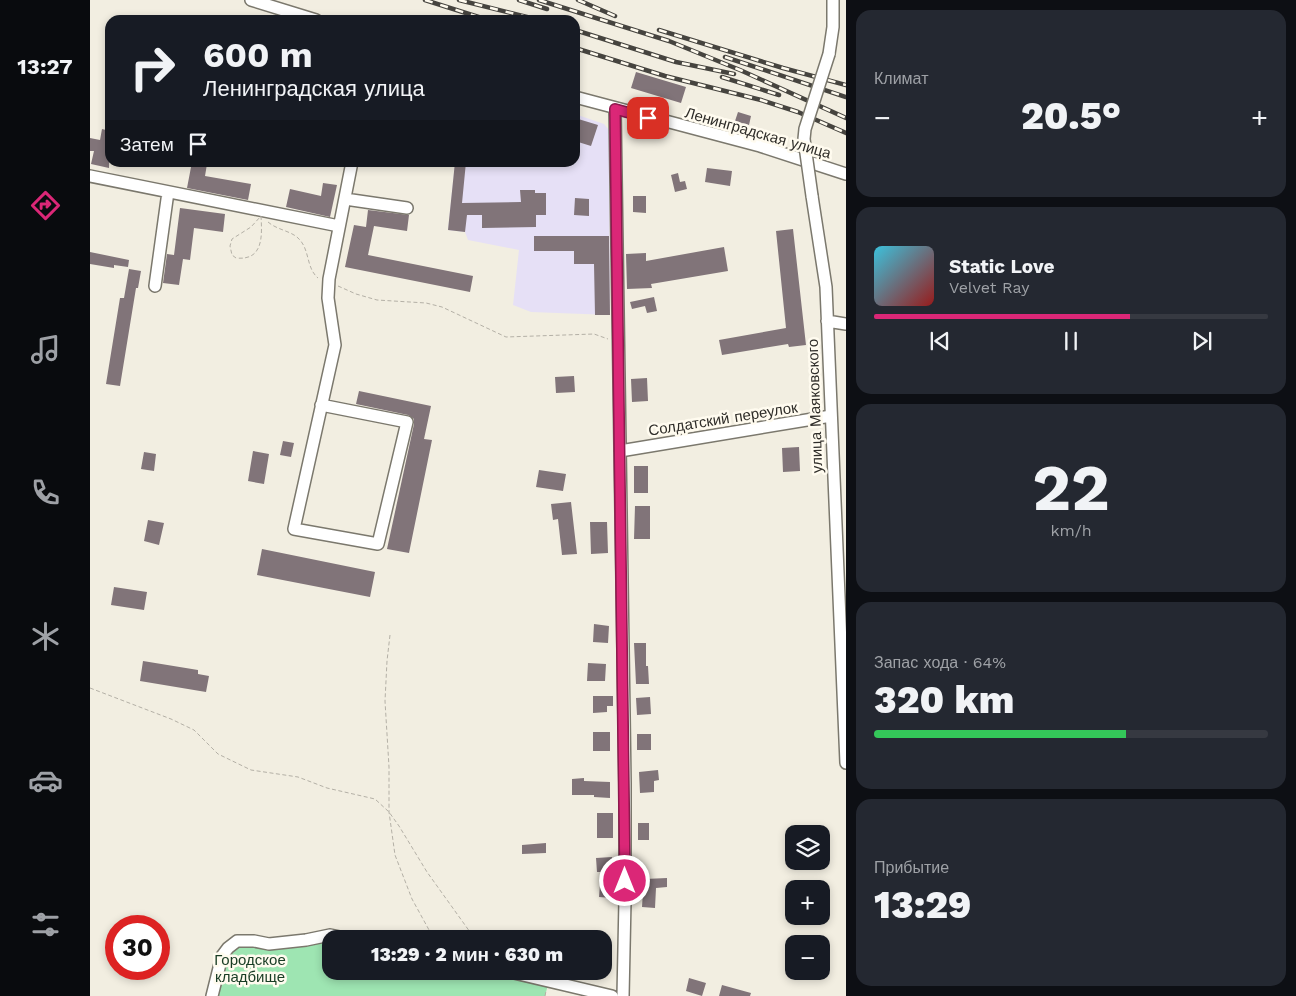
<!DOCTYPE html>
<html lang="ru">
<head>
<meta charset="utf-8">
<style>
	:root { --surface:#171b24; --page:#242831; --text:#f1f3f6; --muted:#9ea1a6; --line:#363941; --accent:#db2777 }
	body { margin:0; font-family:"Work Sans",sans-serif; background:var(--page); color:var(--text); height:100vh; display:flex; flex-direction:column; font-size:19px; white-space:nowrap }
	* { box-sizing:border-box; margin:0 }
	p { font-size:16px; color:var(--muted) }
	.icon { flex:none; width:28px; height:28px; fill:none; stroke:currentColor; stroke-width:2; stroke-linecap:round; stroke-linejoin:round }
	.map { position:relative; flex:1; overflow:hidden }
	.side { display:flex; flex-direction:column; gap:10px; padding:10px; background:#0d0f14; width:450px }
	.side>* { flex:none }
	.banner { position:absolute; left:15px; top:15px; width:475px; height:152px; border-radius:15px; box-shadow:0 2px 8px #0003; background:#171b24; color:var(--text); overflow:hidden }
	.controls { position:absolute; left:695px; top:825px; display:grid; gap:10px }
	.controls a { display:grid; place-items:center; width:45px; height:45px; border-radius:10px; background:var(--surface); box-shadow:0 2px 8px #0003; font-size:25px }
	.speed { position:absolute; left:15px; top:915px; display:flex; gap:10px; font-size:25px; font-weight:700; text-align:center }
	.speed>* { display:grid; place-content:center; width:65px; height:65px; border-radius:50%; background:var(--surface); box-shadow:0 2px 8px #0003; line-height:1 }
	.speed .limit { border:8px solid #d22; background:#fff; color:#111 }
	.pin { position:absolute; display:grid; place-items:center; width:42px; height:42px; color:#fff; margin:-21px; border-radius:10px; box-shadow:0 2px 8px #0006 }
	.me { position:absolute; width:55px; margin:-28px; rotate:0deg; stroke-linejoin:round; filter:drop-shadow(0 0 4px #0008) }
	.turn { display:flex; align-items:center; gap:18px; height:105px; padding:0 15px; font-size:22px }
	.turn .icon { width:65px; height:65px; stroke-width:2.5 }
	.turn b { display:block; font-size:35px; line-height:42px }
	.then { display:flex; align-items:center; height:48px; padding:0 15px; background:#0003; gap:10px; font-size:19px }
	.big { font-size:38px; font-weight:800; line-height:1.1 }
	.side .card { flex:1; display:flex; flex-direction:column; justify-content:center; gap:8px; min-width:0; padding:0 18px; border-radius:15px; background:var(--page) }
	.side .dial { align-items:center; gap:0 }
	.dial b { font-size:65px; line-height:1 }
	.song { display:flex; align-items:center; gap:15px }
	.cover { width:60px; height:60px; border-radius:8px; background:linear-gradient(135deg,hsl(190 70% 55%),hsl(0 70% 35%)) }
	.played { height:5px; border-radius:2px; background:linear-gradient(90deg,var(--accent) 65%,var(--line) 65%) }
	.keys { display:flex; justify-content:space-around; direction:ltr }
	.heat { display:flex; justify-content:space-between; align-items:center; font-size:28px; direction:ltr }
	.charge { height:8px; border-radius:4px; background:linear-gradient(90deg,#34c759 64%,var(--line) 0) }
	.trip { position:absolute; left:232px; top:930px; width:290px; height:50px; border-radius:15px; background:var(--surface); box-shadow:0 2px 8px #0003; font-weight:800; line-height:50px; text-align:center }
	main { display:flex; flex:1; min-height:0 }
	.menu { display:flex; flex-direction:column; width:90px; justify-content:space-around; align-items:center; background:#090b0e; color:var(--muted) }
	.menu .icon { width:35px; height:35px }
	.menu .on { color:var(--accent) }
	.menu b { font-size:22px; color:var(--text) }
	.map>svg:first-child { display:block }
	.industrial { fill:#e6e0f6 }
	.green { fill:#9ee5b2 }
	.building { fill:#817479 }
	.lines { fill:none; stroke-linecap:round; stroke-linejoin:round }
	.minor-casing { stroke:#7b786d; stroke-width:14 }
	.path { stroke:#b4b0a6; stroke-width:1; stroke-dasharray:4 2.5; stroke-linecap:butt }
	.minor { stroke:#fff; stroke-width:11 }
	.rail-casing { stroke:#46443f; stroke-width:4.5 }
	.rail { stroke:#fffbef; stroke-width:2.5; stroke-dasharray:8; stroke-linecap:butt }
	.minor-bridge-casing { stroke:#7b786d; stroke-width:14; stroke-linecap:butt }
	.minor-bridge { stroke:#fff; stroke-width:11 }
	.route-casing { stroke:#8e194d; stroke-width:12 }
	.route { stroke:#db2777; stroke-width:9 }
	.labels { text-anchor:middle; stroke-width:5; stroke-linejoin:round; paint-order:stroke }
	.street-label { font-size:15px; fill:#2f2d29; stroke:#fffbef }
	.park-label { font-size:15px; fill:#183c24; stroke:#fffbef }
</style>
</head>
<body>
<main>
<nav class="menu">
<b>13:27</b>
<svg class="icon on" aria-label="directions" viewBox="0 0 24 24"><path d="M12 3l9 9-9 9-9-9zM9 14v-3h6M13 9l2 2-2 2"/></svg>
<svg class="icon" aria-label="music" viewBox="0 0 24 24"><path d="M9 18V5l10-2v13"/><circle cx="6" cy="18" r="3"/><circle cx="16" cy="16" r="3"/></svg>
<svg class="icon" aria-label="phone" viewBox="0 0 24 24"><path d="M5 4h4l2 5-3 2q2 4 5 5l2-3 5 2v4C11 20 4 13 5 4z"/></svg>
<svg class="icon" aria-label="climate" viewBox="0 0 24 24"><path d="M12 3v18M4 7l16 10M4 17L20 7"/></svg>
<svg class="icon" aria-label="car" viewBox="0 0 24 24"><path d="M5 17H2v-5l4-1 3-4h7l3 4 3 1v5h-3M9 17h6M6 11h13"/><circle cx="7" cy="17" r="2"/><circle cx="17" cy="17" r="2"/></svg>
<svg class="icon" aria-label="filters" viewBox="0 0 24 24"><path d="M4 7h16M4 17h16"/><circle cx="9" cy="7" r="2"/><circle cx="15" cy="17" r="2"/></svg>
</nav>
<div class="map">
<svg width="756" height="996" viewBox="0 0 756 996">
	<rect width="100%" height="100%" fill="#f2eee1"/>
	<path class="industrial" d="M485 114 514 124 519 130 520 315 441 312 423 305 429 250 378 240 375 232 358 230 365 163 485 162Z"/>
	<path class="green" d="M241 939V971H416L459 981 455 996H122L138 948Z"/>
	<path class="building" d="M546 72 596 87 591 103 541 88Z
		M648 112 661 116 659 125 645 121Z
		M485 118 508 125 501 146 485 141Z
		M12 129 20 131 19 168 1 164 4 151H0V138L10 140Z
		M102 162 117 164 115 176 161 184 158 200 97 188Z
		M365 162H376L372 203 431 202 430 190H445V193H456V215H446V227L392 228V215H377L375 232 358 230Z
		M617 168 642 171 640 186 615 182Z
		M588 173 590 182 595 181 597 189 585 192 581 175Z
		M233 183 247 185 240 217 196 207 200 189 231 196Z
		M543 196H556V213L543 212Z
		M485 198 499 199V216L484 215Z
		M90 208 135 214 133 232 104 228 100 260 93 259 89 285 73 283 77 254 84 255Z
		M278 210 319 215 317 231 284 226 278 255 383 276 380 292 255 267 264 225 276 227Z
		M703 229 716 345 699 347 698 344 632 355 629 340 696 328 686 231Z
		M444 236H519L520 315H505L504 264H484V251H444Z
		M634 247 638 271 561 284 562 288 537 289 536 254 556 253V261Z
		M0 252 39 260 38 267 24 265V268L0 264Z
		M39 269 51 271 48 288H46L30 386 16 384 30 298H34Z
		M564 297 567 311 557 313 555 306 542 309 540 302Z
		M484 376 485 392 466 393 465 377Z
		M557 378 558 401 542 402 541 379Z
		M269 391 341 406 334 439 342 440 319 553 297 549 324 424V419L318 415 266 404Z
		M193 441 204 443 201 457 190 455Z
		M709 447 710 471 693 472 692 448Z
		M163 451 179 454 174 484 158 481Z
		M54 452 66 454 64 471 51 469Z
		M544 466H558V493H544Z
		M449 470 476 474 473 491 446 487Z
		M481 502 487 554 472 555 468 519 463 520 461 504Z
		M545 506H560V539H544Z
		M58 520 74 523 69 545 54 541Z
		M500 522H517L518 553 501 554Z
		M172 549 285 572 280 597 167 575Z
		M24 587 57 592 54 610 21 605Z
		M504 624 519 626 518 643 503 642Z
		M544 643H556V666H558L559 684H546Z
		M53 661 108 670V674L119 676 116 692 50 681Z
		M498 663 516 664 515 681H497Z
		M503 696H523V706H517V712L503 713Z
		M560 697 561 714 547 715 546 698Z
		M503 732H520V751H503Z
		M547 734H561V750H547Z
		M568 770 569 780 564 781V792L550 793 549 772Z
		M494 778V781L520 782V798L504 797V795H482V779Z
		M507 813H523V838H507Z
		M548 823H559V840H548Z
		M456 843V853L432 854V845Z
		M522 857V881H524L523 898 509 897 511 872H507L506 858Z
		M577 878V887L566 888 565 908 552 907 553 891 556 892 555 879Z
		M599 978 616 983 612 996 596 991Z
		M632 985 661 993 660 996H629Z"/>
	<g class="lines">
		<g class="minor-casing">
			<path id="minor" d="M161 0 226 20
				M739 54 743 27V0
				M485 97 670 146 756 174
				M525 109 535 783V900L533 996
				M0 176 249 226
				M722 196 736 287 756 763
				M255 199 317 208
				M65 286 78 192
				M737 321 756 324
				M231 405 317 422 288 544 204 529 245 345 238 298 239 279 262 162
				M530 451 741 416
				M416 971 522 996
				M122 996 132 956 138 948 147 941H164L179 944 216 940 240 935 260 939"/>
		</g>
		<path class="path" d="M171 216C172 235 174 261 146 258L142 255 140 246 142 239 161 227Z
			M178 222C187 230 202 231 209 239 220 250 216 268 228 278
			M248 286 266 294 287 300 336 303 352 307 416 337 504 334 518 339
			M300 635 297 661 295 701 299 767V812L305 855 322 899 344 939
			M0 688 81 719 104 730 128 754 161 770 208 777 237 788 285 799 299 812 309 826 337 872 385 939
			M455 996 456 991"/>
		<use href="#minor" class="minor"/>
		<g class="rail-casing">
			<path id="rail" d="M335 0 398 20
				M369 0 449 20
				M429 0 457 9
				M449 0 579 41 650 70 756 118
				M488 0 525 16
				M485 30 586 62 644 74
				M569 30 693 68 756 85
				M485 48 575 76 671 100 708 112 756 133
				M635 57 756 97
				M632 77 689 95"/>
		</g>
		<use href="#rail" class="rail"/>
		<g class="minor-bridge-casing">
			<path id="minor-bridge" d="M722 196 714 139 715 129 739 54"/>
		</g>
		<use href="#minor-bridge" class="minor-bridge"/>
	</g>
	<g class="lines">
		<g class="route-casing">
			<path id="route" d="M535 881 525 109 558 118"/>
		</g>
		<use href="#route" class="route"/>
	</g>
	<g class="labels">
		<g class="street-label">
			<text transform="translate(668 133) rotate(16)" y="5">Ленинградская улица</text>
			<text transform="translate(725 406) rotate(-92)" y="5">улица Маяковского</text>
			<text transform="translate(633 419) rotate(-9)" y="5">Солдатский переулок</text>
		</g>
		<g class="park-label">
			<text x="160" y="965">Городское<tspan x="160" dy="17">кладбище</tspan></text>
		</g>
	</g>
</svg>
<div class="controls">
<a><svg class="icon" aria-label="layers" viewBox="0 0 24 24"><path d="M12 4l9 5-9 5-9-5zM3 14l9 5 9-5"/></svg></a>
<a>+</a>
<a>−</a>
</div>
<div class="speed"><div class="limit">30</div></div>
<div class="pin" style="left:558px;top:118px;background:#d93025"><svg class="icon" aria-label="arrive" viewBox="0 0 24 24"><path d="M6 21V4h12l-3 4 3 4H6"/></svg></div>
<svg class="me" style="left:535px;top:881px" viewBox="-20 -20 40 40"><circle r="17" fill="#db2777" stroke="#fff" stroke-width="3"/><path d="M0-11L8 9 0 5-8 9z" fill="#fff"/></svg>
<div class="trip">13:29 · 2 мин · 630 m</div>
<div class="banner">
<div class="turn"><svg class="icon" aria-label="right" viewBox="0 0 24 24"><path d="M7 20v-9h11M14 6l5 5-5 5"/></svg><div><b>600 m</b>Ленинградская улица</div></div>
<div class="then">Затем<svg class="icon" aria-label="arrive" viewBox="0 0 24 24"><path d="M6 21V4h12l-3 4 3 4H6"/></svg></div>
</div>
</div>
<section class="side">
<div class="card"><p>Климат</p>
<div class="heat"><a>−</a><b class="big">20.5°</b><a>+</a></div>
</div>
<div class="card">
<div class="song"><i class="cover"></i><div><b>Static Love</b><p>Velvet Ray</p></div></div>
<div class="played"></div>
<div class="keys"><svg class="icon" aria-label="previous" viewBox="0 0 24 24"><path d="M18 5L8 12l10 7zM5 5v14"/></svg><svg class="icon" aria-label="pause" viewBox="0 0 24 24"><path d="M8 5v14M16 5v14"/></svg><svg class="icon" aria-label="next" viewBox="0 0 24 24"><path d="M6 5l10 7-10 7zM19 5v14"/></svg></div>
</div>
<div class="card dial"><b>22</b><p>km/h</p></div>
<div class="card"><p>Запас хода · 64%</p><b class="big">320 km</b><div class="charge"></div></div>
<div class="card"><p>Прибытие</p><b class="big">13:29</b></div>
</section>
</main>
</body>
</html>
